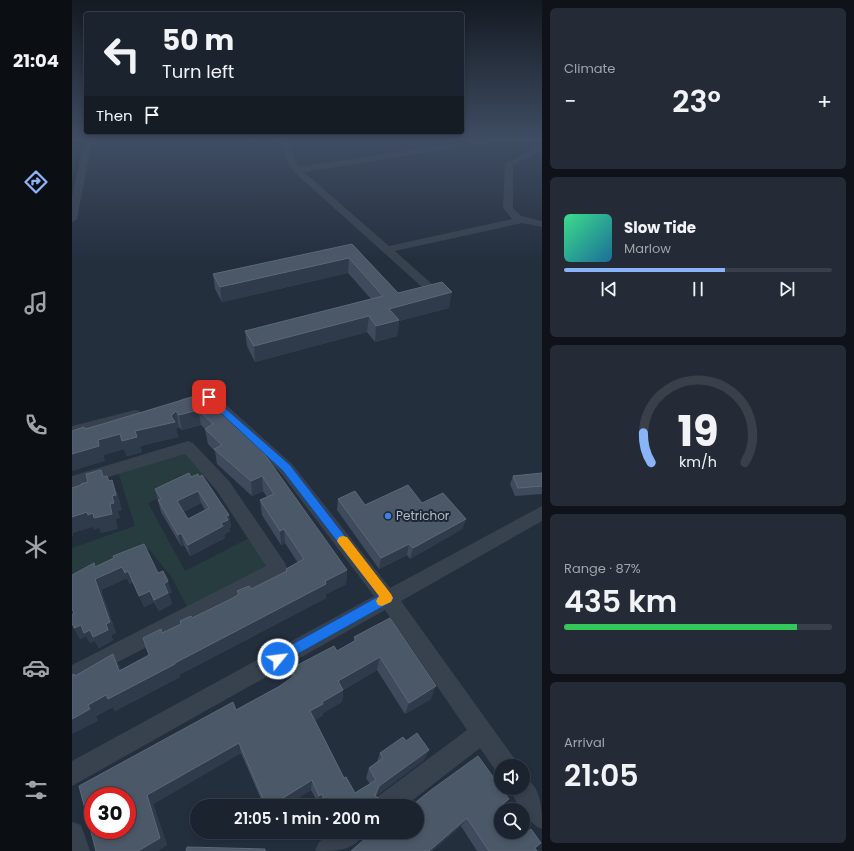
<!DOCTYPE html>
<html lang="en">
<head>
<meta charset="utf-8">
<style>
	:root { --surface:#1b232e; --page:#242b36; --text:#f1f3f6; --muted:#a0a4aa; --line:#39404a; --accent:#8ab4f8 }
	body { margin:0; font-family:Poppins,sans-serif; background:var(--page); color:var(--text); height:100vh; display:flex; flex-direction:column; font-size:15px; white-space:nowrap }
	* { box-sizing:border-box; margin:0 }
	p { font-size:13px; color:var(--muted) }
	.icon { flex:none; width:22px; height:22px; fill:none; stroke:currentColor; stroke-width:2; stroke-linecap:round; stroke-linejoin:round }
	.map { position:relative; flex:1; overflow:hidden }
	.side { display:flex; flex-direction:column; gap:8px; padding:8px; background:#0f1319; width:312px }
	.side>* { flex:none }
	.guide { position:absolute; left:12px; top:12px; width:380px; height:122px; border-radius:4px; box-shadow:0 2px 6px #0003,0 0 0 1px var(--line); background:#1b232e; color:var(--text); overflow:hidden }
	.tools { position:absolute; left:422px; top:759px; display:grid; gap:8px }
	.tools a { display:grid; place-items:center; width:36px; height:36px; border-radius:50%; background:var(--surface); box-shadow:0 2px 6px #0003,0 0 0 1px var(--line); font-size:20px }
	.speed { position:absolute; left:12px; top:787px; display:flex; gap:8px; font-size:20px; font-weight:700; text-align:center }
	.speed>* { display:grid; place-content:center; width:52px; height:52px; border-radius:50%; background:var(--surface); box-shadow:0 2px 6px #0003,0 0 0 1px var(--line); line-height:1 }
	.speed .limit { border:6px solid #d22; background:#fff; color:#111 }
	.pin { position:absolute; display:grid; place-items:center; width:34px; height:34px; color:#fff; margin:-17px; border-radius:8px; box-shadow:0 2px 6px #0006 }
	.me { position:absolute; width:44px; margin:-22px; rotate:61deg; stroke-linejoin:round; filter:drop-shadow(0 0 3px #0008) }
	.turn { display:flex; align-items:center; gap:14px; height:84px; padding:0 12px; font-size:18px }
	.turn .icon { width:52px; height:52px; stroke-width:2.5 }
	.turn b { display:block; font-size:28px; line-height:34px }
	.then { display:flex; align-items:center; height:38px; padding:0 12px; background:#0003; gap:8px; font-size:15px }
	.big { font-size:30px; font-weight:600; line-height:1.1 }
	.side .tile { flex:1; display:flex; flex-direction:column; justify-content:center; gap:6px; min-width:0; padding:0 14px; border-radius:6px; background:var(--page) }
	.side .dial { align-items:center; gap:0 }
	.dial svg { height:104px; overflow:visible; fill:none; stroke:var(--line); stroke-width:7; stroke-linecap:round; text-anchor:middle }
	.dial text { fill:var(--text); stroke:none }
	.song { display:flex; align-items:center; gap:12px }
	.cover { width:48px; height:48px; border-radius:6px; background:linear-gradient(135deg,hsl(150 70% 55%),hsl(200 70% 35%)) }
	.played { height:4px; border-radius:2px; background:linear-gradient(90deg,var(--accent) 60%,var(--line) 60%) }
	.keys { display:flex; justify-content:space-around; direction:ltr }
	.heat { display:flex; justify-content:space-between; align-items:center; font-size:22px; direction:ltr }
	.charge { height:6px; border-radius:3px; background:linear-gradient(90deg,#34c759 87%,var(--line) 0) }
	.trip { position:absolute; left:118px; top:799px; width:234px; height:40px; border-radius:20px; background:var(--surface); box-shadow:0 2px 6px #0003,0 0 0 1px var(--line); font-weight:600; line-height:40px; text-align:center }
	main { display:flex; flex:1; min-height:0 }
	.tab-bar { display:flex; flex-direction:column; width:72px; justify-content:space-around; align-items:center; background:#0b0e12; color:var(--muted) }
	.tab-bar .icon { width:28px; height:28px }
	.tab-bar .selected { color:var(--accent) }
	.tab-bar b { font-size:18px; color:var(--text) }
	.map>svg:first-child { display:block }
	.green { fill:#263c3f }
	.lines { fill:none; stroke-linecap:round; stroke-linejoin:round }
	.minor { fill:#38414e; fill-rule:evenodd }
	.wall { fill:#3f4b5c; fill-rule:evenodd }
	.shaded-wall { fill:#2f3b4b }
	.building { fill:#4b5868; stroke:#5c6777; fill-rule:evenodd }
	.route { fill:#1a73e8; stroke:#114b97 }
	.slow { fill:#f59e0b }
	.shop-dot { fill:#3f7fe0; stroke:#1d2633; stroke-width:1.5 }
	.labels { text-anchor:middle; stroke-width:4; stroke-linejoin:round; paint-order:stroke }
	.poi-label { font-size:12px; fill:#b4bcc9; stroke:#1d2633; text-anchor:start }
</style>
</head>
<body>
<main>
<nav class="tab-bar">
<b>21:04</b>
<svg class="icon selected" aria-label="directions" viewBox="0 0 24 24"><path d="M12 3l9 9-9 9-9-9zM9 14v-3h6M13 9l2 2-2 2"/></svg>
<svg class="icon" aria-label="music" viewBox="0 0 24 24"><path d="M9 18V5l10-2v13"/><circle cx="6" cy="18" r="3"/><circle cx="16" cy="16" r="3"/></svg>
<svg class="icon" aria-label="phone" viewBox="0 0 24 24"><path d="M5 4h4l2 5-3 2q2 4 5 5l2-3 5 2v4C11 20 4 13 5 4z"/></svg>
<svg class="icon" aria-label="climate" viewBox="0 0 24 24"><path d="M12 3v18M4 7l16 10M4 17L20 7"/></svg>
<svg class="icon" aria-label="car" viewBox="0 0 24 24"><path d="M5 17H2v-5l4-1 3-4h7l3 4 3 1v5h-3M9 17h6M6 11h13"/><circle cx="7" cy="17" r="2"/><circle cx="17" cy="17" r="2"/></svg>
<svg class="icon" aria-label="filters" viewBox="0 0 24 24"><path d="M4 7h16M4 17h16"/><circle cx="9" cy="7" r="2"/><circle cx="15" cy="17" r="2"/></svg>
</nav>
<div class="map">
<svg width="470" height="851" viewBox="0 0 470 851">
	<rect width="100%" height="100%" fill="#242f3e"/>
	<path class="green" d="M0 141H7L0 180Z
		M112 451 133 476 76 503 113 571 177 538 197 568 118 612 100 578 77 549 0 585V548L63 526 46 472Z"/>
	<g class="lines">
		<path class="minor" d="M12 141H20L5 219 0 222V196Z
			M206 141H214L227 167 398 141H420L416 143 232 172 317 246 440 219 431 208 433 164 470 144V150L441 165V208L449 216 470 221V227L450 223 323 251 370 293 364 297 360 296 222 172 216 163Z
			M137 392 142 394 220 464 318 588 470 506V521L329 601 442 758 446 766H429V775L426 774 408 748 333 806H302L305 797 395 730 313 610 0 786V761L302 596 208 472 134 403 114 408 109 407 107 403 109 399Z
			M63 410 68 411 70 415 68 419 0 436V426Z
			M116 441 121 443 157 481 213 563 215 569 213 575 0 686V665L194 566 145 491 113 454 0 488V476Z
			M451 777C470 786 470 809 470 829 455 823 444 803 438 788H451Z
			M0 822 9 825 18 851H0Z
			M261 832H293C283 851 266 851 243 851L247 842Z"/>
	</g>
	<path class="wall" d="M280 244 326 293 377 308 327 321 325 336 303 342 295 332 183 362 175 346 173 331 299 299 276 273 150 302 143 289 141 274Z
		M132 399 275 570 274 584 254 594V598L107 675 108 677 43 711 41 707 24 716 26 721 4 676 41 654 49 670 77 655 90 633 161 598 166 594 165 591 179 589 214 571V569L226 563 213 543 209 545 190 515 188 500 195 497 191 491 180 496 145 464 143 451 136 444 133 429 129 425 110 430 107 427 104 429 106 437 68 446 70 452 55 456 52 449 31 455 33 461 13 429Z
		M470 473V494L443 496 438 484 441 476Z
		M119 477 157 515 159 527 157 528 158 531 153 534V538L118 556 112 545 109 546 89 512 83 489ZM129 503 133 510 116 519 111 512Z
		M266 499 293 505 350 503 394 519 390 529 338 559 335 555 307 569 265 510Z
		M23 567 86 573 100 592 97 594 100 604 87 611 82 602 72 607 61 582 58 584 55 578 29 590 44 633 39 635 41 640 27 648 23 641 18 643 14 636 8 639 2 628V614Z
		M318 618 359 699 333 714 305 670 271 690 270 702 251 713V715L243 720 272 778 283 793 298 784 294 778 297 768 305 762 308 753 334 741 352 760 304 796V797L308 799 305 806H250L249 804 247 805 239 790 213 806H192L169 753 81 804 95 845 85 851H24L164 710 208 686 219 678 218 669 265 651 282 641V637Z
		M437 799 431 805 429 810 465 851H405L389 826 360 851H279Z"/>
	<path class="shaded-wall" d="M277 258 276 273 150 302 148 287Z
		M380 292 377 308 327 321 325 336 303 342 304 326 317 309Z
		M297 316 295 332 183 362 182 346Z
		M126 410 129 425 110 430 107 415Z
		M104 411 107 427 104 429 106 437 68 446 70 452 55 456 52 449 31 455 33 461 0 471V454L26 440 48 434 63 431 99 416Z
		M35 476 41 491 40 480 46 495 50 510 46 511 48 518 44 519 46 529 29 533 27 528 22 530 21 527 1 533V536L0 537V517L38 504 37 481Z
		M190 476 191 491 180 496 179 481Z
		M126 491 129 503 108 513 105 501Z
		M157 515 159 527 157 528 158 531 153 534V538L118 556 116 545 154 516Z
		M394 519 390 529 338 559 341 548Z
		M212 529 213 543 209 545 208 531Z
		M109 533 112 545 109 546 106 535Z
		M337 544 335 555 307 569 309 558Z
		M50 567 55 578 29 590 44 633 39 635 41 640 27 648 23 641 18 643 14 636 8 639 2 628 9 625 18 630 23 579Z
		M275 570 274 584 254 594V598L107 675 108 677 43 711 41 707 24 716 26 721 0 734V719L16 705 34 695 103 663Z
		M56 571 61 582 58 584 53 573Z
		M96 581 100 592 97 594 100 604 87 611 82 600 92 584Z
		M78 591 82 602 72 607 67 596Z
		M41 654 48 667 54 683 47 671Z
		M308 657 305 670 265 693 266 681Z
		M364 686 359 699 333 714 337 703Z
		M271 690 270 702 251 713V715L238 723V711L250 702Z
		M167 743 169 753 81 804 95 845 85 851H66L75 795Z
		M357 750 352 760 304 796 301 803 308 799 305 806H297L307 786Z
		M240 780 239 790 213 806H198Z
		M250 794 249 804 247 805V796Z
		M395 818 389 826 360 851H357Z"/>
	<path class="building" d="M280 244 326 293 370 282 380 292 317 309 327 320 304 326 297 316 182 346 173 331 311 296 277 258 148 287 141 274Z
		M130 394 132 399 134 398 152 415 193 455 275 570 253 581 254 584 103 663V664L36 699 34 695 16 705 18 709 0 719V675L2 674 3 676 41 654 47 671 77 655 71 638 89 629 90 633 109 624 108 621 119 616 120 618 161 598 167 594 165 591 177 586 179 589 215 571 214 569 232 559 212 529 208 531 188 500 202 494 190 476 179 481 142 449 150 445 133 429 141 424 126 410 107 415 104 411 99 416 103 422 63 431 65 437 50 441 48 434 26 440 27 446 0 454V431L12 427 13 429 34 423Z
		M29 470 31 477 35 476 37 481 40 480 44 495 40 496 42 503 38 504 40 514 22 518 21 513 16 515 15 512 0 517V488L9 485V484L16 482 14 474Z
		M117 473 119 477 126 474 127 477 130 475 157 515 154 516 156 520 149 523 151 526 116 545 109 533 106 535 86 500 89 499 83 489ZM126 491 137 508 116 519 105 501Z
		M470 473V486L446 488 441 476Z
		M336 485 350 503 371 493 394 519 341 548 337 544 309 558 266 499 283 491 293 505Z
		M72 544 86 573 91 571 96 581 92 584 96 593 82 600 78 591 67 596 56 571 53 573 50 567 23 579 38 622 34 624 36 630 21 637 18 630 12 633 9 625 2 628 0 623V614H2L0 608V575L22 563 23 567 42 558 41 556Z
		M318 618 364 686 337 703 308 657 266 681 271 690 250 702 251 704 238 711 272 778 274 777 283 793 304 780 297 768 311 758 308 753 331 737 334 741 345 733 357 750 307 786 303 796 308 799 297 806H255L250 794 247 796 240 780 198 806H194L167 743 75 795 88 838 66 851H24L7 786 161 702 164 710 208 686 222 676 218 669 262 646 265 651 284 640 282 637ZM21 796H55V830H21Z
		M406 756 437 799 430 804 434 810H429V832H450L451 835 459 829 469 843 463 848 465 851H417L395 818 357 851H279L301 832H345V806H339L359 790Z
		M115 847 193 849V851H114Z"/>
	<linearGradient id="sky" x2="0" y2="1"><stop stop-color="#141a22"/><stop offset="0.54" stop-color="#3f4d63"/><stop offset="1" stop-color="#3f4d63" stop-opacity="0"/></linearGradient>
	<rect width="470" height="260" fill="url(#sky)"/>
	<path class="route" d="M137 394 218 465 321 598 319 602 206 665 201 663 199 659 201 655 307 596 211 471 134 399V395Z"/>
	<path class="slow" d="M271 536 275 537 319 594 321 598 319 602 310 606 306 605 304 601 307 596 267 544 265 541 267 537Z"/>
	<circle class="shop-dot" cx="316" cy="516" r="4"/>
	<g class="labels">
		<g class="poi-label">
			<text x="324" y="520">Petrichor</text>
		</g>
	</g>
</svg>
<div class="tools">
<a><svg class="icon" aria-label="sound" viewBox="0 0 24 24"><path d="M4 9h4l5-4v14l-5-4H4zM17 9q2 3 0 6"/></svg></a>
<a><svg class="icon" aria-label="search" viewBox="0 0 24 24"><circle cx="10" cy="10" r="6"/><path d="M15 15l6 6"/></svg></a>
</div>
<div class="speed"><div class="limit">30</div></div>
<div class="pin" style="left:137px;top:397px;background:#d93025"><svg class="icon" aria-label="arrive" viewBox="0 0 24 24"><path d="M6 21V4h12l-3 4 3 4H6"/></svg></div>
<svg class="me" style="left:206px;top:659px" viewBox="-20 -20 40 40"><circle r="17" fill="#1a73e8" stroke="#fff" stroke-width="3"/><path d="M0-11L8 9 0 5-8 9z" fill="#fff"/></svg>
<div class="trip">21:05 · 1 min · 200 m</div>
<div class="guide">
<div class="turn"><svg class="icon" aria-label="left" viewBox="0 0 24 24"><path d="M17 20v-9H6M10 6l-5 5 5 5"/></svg><div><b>50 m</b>Turn left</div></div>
<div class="then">Then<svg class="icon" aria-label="arrive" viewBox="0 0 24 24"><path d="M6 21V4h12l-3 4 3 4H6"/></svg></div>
</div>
</div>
<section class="side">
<div class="tile"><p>Climate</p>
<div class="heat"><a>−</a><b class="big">23°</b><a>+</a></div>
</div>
<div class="tile">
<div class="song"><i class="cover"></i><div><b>Slow Tide</b><p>Marlow</p></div></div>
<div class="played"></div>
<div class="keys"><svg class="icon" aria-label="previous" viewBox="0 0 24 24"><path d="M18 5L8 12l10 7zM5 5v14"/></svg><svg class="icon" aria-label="pause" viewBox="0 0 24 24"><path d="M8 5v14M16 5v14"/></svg><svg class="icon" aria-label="next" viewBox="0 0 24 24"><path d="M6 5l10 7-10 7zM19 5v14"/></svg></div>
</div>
<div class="tile dial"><svg viewBox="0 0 100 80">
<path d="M14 69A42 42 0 1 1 86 69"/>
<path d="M14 69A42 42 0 0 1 8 46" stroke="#8ab4f8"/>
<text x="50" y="56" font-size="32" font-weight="700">19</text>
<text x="50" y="72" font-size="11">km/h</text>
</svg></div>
<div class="tile"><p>Range · 87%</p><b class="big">435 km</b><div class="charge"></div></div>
<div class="tile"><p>Arrival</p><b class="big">21:05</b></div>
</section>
</main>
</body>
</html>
